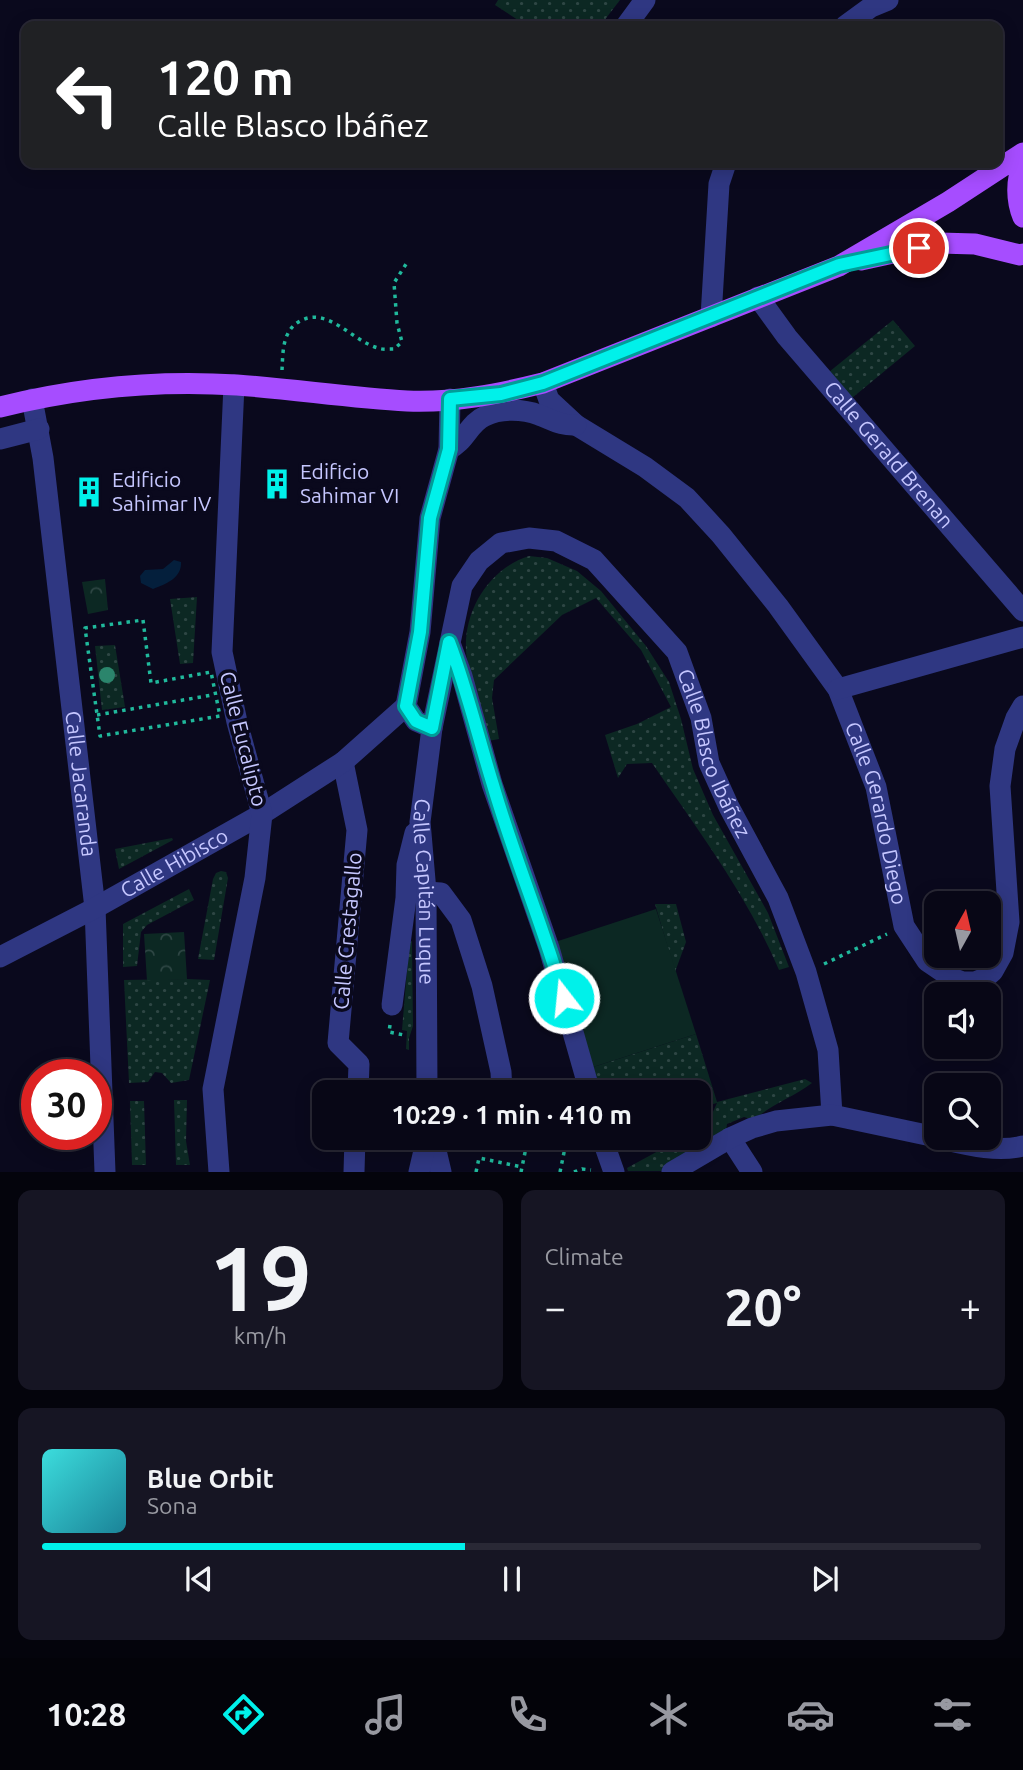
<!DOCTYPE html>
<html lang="en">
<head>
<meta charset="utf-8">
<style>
	:root { --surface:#080716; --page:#161523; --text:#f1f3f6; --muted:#9899a1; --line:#292835; --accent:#00f1ea }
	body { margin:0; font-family:Ubuntu,sans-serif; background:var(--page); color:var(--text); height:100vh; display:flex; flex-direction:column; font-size:26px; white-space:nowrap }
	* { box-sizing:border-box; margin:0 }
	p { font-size:23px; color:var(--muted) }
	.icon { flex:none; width:38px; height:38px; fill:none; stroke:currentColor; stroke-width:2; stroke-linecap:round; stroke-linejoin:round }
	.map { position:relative; height:1172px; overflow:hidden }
	.sheet { display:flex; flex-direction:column; gap:18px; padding:18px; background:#04040c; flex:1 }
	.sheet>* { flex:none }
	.hud { position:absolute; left:21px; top:21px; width:982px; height:147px; border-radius:14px; box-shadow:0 4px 18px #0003,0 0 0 2px var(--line); background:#202124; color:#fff; overflow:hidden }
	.needle { width:46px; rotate:8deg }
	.fabs { position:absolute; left:924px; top:891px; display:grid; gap:14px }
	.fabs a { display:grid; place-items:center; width:77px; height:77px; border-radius:14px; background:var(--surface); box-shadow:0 4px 18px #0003,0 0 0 2px var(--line); font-size:35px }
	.speed { position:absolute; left:21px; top:1059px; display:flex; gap:14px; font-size:35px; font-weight:700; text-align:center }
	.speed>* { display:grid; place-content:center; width:91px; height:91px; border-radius:50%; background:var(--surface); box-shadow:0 4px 18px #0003,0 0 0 2px var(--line); line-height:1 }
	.speed .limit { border:10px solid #d22; background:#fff; color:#111 }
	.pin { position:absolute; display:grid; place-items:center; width:60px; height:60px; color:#fff; margin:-30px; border:4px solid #fff; border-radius:50%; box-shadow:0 2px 7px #0007 }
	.me { position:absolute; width:77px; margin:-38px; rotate:344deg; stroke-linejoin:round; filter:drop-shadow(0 0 5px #0008) }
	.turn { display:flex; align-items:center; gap:24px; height:147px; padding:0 21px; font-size:32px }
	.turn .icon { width:91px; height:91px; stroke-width:2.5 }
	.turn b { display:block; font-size:49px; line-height:60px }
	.big { font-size:52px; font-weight:700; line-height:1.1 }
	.sheet .widget { flex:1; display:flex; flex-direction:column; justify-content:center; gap:10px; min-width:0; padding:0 24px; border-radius:14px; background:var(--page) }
	.sheet .dial { align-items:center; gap:0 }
	.dial b { font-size:91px; line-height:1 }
	.song { display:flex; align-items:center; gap:21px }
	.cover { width:84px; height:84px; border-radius:10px; background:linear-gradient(135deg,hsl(180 70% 55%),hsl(190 70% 35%)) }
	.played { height:7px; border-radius:4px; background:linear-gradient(90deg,var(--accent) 45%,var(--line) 45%) }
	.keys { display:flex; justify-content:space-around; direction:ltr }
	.heat { display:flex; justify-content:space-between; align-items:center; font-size:38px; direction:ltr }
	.sheet .tiles { flex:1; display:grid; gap:18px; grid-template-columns:1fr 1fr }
	.widget:last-child { grid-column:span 2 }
	.trip { position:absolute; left:312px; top:1080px; width:399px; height:70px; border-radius:14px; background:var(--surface); box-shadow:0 4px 18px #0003,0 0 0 2px var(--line); font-weight:700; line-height:70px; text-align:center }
	.tab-bar { display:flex; height:112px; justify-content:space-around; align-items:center; background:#030309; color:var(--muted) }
	.tab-bar .icon { width:49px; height:49px }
	.tab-bar .active { color:var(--accent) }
	.tab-bar b { font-size:32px; color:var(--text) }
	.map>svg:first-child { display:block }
	.grass { fill:url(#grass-dots) }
	.forest { fill:url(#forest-crowns) }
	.garden { fill:#0c2823 }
	.water { fill:#041f3c }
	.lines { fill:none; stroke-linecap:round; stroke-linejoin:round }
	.path { stroke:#20b99c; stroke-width:3.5; stroke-dasharray:3.5 5; stroke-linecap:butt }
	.minor { stroke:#2f3782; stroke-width:21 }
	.major { stroke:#a64dff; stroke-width:21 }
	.tree { fill:#2b856c }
	.route-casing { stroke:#009d98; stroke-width:18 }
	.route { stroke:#00f1ea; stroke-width:12 }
	.labels { text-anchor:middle; stroke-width:7; stroke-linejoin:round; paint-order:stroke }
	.street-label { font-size:21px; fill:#c6c7ff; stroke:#0a091d }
	.poi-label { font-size:21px; fill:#c6c7ff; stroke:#0a091d; text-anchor:start }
</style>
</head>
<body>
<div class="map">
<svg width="1023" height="1172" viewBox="0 0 1023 1172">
	<defs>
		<pattern id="grass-dots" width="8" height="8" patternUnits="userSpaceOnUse" patternTransform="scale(1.75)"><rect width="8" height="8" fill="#0c2823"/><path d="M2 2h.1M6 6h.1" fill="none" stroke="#2e4644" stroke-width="1.8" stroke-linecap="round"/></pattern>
		<pattern id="forest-crowns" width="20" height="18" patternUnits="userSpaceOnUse" patternTransform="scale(1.75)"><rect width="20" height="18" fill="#0c2823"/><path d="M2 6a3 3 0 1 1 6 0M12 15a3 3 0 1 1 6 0" fill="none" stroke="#2e4644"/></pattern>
	</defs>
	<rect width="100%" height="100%" fill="#0a091d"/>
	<path class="grass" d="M498 0H620L600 26H527L495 5Z
		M893 320 915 346 852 398 829 372Z
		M529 556 547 558 577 571 601 591 646 646 669 682 681 719 693 769 713 815 768 913 789 967 779 970C747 895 698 830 652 763L627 764 618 778 605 735 637 724 671 707 641 650 596 598 562 615 494 680 492 698 499 739 488 741C483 719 478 698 472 677 470 668 466 658 466 650 464 609 490 568 529 556Z
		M197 597 193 663 180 664 170 599Z
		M115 645 125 707 102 710 95 646Z
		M172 838 173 840 119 869 115 849Z
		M221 871 226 872 228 878 214 960 198 959 213 879 216 873Z
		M189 889 194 900 147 925 141 932 137 966 123 967V924Z
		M655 904H676L686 942 675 972Z
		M412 941 413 1026 409 1038V1050L406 1049 407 1031 402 1030 407 970 406 945Z
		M187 979 210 980 189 1080 171 1083 162 1073 155 1072 148 1082 129 1083 124 980Z
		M696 1034 717 1102 805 1079 812 1083C792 1098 773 1103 754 1120L744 1117 727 1124 726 1132 662 1171H628L627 1168 682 1138H698V1129L708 1123 717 1103 698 1108V1092H597L590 1068Z
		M174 1100H187L186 1141 190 1165H176Z
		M130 1101H144L146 1165H132Z"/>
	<path class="forest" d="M105 579 108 610 88 614 82 582Z
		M184 932 187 979 147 981 144 934Z"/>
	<path class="garden" d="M656 909 696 1034 590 1068 552 943Z"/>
	<path class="water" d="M174 560 181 562C182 578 166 584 153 589L141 583 140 576 145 570 163 569Z"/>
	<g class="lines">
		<path class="path" d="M282 370C283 352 282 331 300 321 328 306 352 341 378 348 383 350 389 349 394 349L402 342 397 323 394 283 408 261
			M143 620 151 683 211 672 220 716 100 736 85 628Z
			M97 715 212 695
			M824 964 887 934
			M390 1025 389 1032 404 1035
			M565 1145 575 1146
			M476 1172 479 1158 522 1167
			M521 1172 528 1138
			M560 1172 567 1138
			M574 1172 582 1169 591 1170"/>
		<g class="minor">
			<path d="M626 26 645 0"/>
			<path d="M845 26 871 7 888 0"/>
			<path id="s1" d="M758 297 787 337 1023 611"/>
			<path d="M711 317 719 184 726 163"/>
			<path id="s2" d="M543 383 549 400 576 425 645 467 687 498 721 535 778 606 838 689 876 787 904 926 927 961 952 978 963 982H975L985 978 993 971 1003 953 1009 922 1000 786 1005 749 1016 718 1023 706"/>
			<path id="s3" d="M32 399 43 458 95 908 105 1172"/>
			<path d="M0 439 39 429"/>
			<path d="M449 449C465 442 469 423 485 416 500 408 524 409 539 415 553 420 561 426 576 425"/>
			<path d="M450 643 462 676 492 784 549 948 590 1092"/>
			<path d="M838 689 1023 637"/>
			<path id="s4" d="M406 706 416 721 432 728 420 822 426 892 427 1092"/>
			<path d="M406 706 420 632 430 518 449 449 450 399"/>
			<path id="s5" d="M432 728 462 586 479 561 501 543 529 538 556 541 594 560 677 652 701 718 709 763 729 807 778 898 806 972 828 1050 832 1115"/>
			<path d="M343 762 357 830 338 1043 359 1064 358 1092"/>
			<path d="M426 892 441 893 461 920 482 986 501 1072 502 1092"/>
			<path id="s6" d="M0 957 95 908 262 814 343 762 406 706"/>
			<path d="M392 1005 406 898 407 865 415 833"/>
			<path d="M433 1138 441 1172"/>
			<path d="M602 1138 614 1172"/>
			<path d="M730 1138 752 1172"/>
			<path d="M937 1138C964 1144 995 1153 1023 1146"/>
			<path d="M219 1172 213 1089 255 878 262 814 237 722 222 652 234 385"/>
			<path d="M354 1172 355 1138"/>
			<path d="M419 1172 427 1138"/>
			<path d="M672 1172 730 1138 752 1128 776 1121 832 1115 936 1137"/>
		</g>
		<path class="major" d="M1023 164C1016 180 1016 200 1023 217
			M861 260 939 243 975 244 1020 255 1023 254
			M0 407C76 388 159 380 237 385 294 389 350 398 407 401 453 403 499 394 543 383L839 266 948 202 1023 153"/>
	</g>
	<circle class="tree" cx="107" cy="675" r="8"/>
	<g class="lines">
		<g class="route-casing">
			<path id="route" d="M564 998C543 926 514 857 493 785 478 737 467 689 449 642L432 728 416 721 406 706 420 632 430 518 449 449 450 399 501 394 543 383 839 265 919 248"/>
		</g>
		<use href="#route" class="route"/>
	</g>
	<defs>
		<g id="building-bare" transform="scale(2.415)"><path d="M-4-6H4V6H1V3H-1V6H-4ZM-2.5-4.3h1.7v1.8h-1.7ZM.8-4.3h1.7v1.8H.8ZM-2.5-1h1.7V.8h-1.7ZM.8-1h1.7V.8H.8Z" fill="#00f1ea" stroke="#0a091d" stroke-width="2.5" paint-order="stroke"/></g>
	</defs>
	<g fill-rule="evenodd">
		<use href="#building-bare" x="277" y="484"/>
		<use href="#building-bare" x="89" y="492"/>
	</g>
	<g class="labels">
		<g class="street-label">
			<text dy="7" stroke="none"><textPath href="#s1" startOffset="205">Calle Gerald Brenan</textPath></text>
			<text transform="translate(243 739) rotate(76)" y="7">Calle Eucalipto</text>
			<text dy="7" stroke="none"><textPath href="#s5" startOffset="534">Calle Blasco Ibáñez</textPath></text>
			<text dy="7" stroke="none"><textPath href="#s3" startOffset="388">Calle Jacaranda</textPath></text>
			<text dy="7" stroke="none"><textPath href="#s2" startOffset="562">Calle Gerardo Diego</textPath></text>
			<text dy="7" stroke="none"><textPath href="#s6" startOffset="198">Calle Hibisco</textPath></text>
			<text dy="7" stroke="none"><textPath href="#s4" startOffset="200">Calle Capitán Luque</textPath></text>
			<text transform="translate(348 931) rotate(-85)" y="7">Calle Crestagallo</text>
		</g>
		<g class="poi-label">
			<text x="300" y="479">Edificio<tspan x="300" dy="24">Sahimar VI</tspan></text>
			<text x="112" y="487">Edificio<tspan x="112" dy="24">Sahimar IV</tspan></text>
		</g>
	</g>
</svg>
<div class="fabs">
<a><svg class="needle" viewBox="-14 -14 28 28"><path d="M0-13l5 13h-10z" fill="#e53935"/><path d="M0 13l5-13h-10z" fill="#9899a1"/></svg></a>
<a><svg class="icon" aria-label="sound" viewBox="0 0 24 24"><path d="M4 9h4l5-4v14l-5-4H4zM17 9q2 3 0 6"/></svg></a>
<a><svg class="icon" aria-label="search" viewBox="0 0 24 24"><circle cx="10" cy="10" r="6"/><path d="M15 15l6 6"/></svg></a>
</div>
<div class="speed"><div class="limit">30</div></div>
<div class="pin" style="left:919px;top:248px;background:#d93025"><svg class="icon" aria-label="arrive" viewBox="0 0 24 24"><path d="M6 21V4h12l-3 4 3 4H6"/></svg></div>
<svg class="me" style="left:564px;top:998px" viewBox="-20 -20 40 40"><circle r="17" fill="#00f1ea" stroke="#fff" stroke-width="3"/><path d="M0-11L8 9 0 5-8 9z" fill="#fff"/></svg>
<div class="trip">10:29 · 1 min · 410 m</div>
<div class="hud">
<div class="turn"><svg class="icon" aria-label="left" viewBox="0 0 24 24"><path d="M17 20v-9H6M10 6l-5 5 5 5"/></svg><div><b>120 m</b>Calle Blasco Ibáñez</div></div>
</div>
</div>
<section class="sheet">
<div class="tiles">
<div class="widget dial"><b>19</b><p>km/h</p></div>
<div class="widget"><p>Climate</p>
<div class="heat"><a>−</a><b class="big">20°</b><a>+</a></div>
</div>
<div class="widget">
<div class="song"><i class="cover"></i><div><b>Blue Orbit</b><p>Sona</p></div></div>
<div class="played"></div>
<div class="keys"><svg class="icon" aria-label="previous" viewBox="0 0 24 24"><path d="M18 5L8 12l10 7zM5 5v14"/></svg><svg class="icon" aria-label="pause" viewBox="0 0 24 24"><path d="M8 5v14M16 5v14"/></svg><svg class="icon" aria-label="next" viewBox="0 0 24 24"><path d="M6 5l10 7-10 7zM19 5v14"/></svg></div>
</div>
</div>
</section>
<nav class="tab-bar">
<b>10:28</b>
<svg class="icon active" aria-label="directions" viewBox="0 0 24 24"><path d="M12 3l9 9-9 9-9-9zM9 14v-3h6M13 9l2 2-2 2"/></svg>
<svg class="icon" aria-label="music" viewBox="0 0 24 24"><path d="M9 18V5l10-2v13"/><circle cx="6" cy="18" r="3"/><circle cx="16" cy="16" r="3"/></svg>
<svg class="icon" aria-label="phone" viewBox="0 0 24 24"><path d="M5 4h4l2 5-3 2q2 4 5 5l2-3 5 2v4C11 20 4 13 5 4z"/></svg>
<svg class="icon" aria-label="climate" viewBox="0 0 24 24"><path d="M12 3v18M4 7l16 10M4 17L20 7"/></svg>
<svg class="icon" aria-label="car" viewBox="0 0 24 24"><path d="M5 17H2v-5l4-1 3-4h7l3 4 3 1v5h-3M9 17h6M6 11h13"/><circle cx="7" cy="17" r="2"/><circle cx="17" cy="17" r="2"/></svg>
<svg class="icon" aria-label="filters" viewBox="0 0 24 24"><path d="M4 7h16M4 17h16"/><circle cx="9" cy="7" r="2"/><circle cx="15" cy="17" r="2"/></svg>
</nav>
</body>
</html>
